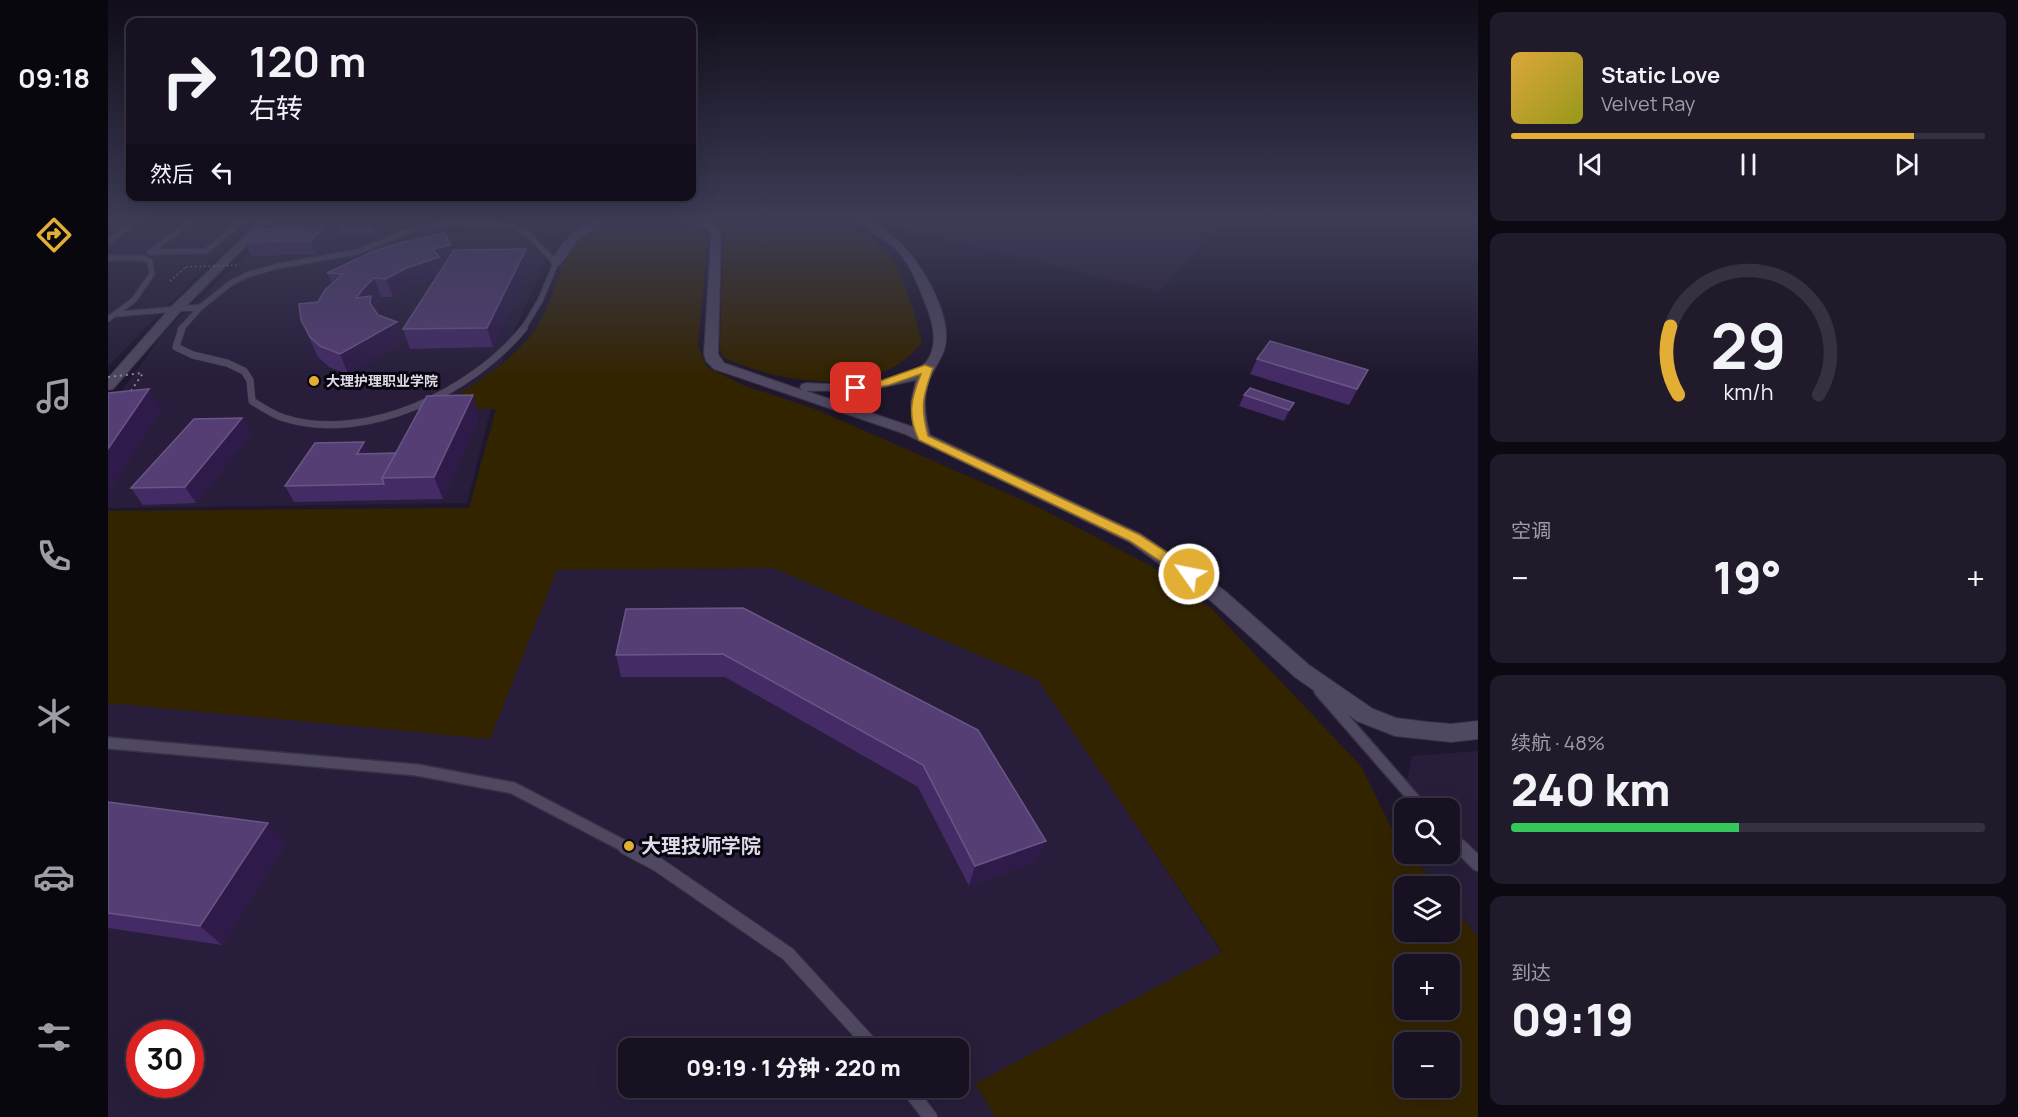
<!DOCTYPE html>
<html lang="zh">
<head>
<meta charset="utf-8">
<style>
	:root { --surface:#171122; --page:#201a2a; --text:#f1f3f6; --muted:#9e9da5; --line:#363140; --accent:#e2af34 }
	body { margin:0; font-family:Manrope,"Noto Sans SC",sans-serif; background:var(--page); color:var(--text); height:100vh; display:flex; flex-direction:column; font-size:22px; white-space:nowrap }
	* { box-sizing:border-box; margin:0 }
	p { font-size:20px; color:var(--muted) }
	.icon { flex:none; width:33px; height:33px; fill:none; stroke:currentColor; stroke-width:2; stroke-linecap:round; stroke-linejoin:round }
	.map { position:relative; flex:1; overflow:hidden }
	.details { display:flex; flex-direction:column; gap:12px; padding:12px; background:#0d0913; width:540px }
	.details>* { flex:none }
	.hud { position:absolute; left:18px; top:18px; width:570px; height:183px; border-radius:12px; box-shadow:0 6px 24px #0002,0 0 0 2px var(--line); background:#171122; color:var(--text); overflow:hidden }
	.controls { position:absolute; left:1286px; top:798px; display:grid; gap:12px }
	.controls a { display:grid; place-items:center; width:66px; height:66px; border-radius:12px; background:var(--surface); box-shadow:0 6px 24px #0002,0 0 0 2px var(--line); font-size:30px }
	.speed { position:absolute; left:18px; top:1020px; display:flex; gap:12px; font-size:30px; font-weight:700; text-align:center }
	.speed>* { display:grid; place-content:center; width:78px; height:78px; border-radius:50%; background:var(--surface); box-shadow:0 6px 24px #0002,0 0 0 2px var(--line); line-height:1 }
	.speed .limit { border:9px solid #d22; background:#fff; color:#111 }
	.pin { position:absolute; display:grid; place-items:center; width:51px; height:51px; color:#fff; margin:-26px; border-radius:12px; box-shadow:0 3px 9px #0006 }
	.me { position:absolute; width:66px; margin:-33px; rotate:303deg; stroke-linejoin:round; filter:drop-shadow(0 0 4px #0008) }
	.turn { display:flex; align-items:center; gap:21px; height:126px; padding:0 24px; font-size:27px }
	.turn .icon { width:78px; height:78px; stroke-width:2.5 }
	.turn b { display:block; font-size:42px; line-height:51px }
	.then { display:flex; align-items:center; height:57px; padding:0 24px; background:#0003; gap:12px; font-size:22px }
	.big { font-size:45px; font-weight:800; line-height:1.1 }
	.details .card { flex:1; display:flex; flex-direction:column; justify-content:center; gap:9px; min-width:0; padding:0 21px; border-radius:12px; background:var(--page) }
	.details .dial { align-items:center; gap:0 }
	.dial svg { height:156px; overflow:visible; fill:none; stroke:var(--line); stroke-width:7; stroke-linecap:round; text-anchor:middle }
	.dial text { fill:var(--text); stroke:none }
	.song { display:flex; align-items:center; gap:18px }
	.cover { width:72px; height:72px; border-radius:9px; background:linear-gradient(135deg,hsl(40 70% 55%),hsl(60 70% 35%)) }
	.played { height:6px; border-radius:3px; background:linear-gradient(90deg,var(--accent) 85%,var(--line) 85%) }
	.keys { display:flex; justify-content:space-around; direction:ltr }
	.heat { display:flex; justify-content:space-between; align-items:center; font-size:33px; direction:ltr }
	.charge { height:9px; border-radius:4px; background:linear-gradient(90deg,#34c759 48%,var(--line) 0) }
	.trip { position:absolute; left:510px; top:1038px; width:351px; height:60px; border-radius:12px; background:var(--surface); box-shadow:0 6px 24px #0002,0 0 0 2px var(--line); font-weight:800; line-height:60px; text-align:center }
	main { display:flex; flex:1; min-height:0 }
	.tab-bar { display:flex; flex-direction:column; width:108px; justify-content:space-around; align-items:center; background:#09070e; color:var(--muted) }
	.tab-bar .icon { width:42px; height:42px }
	.tab-bar .current { color:var(--accent) }
	.tab-bar b { font-size:27px; color:var(--text) }
	.map>svg:first-child { display:block }
	.built { fill:#281e3b; fill-rule:evenodd }
	.green { fill:#332400; fill-rule:evenodd }
	.lines { fill:none; stroke-linecap:round; stroke-linejoin:round }
	.service-far3-casing { stroke:#383244; stroke-width:7 }
	.service-far2-casing { stroke:#383244; stroke-width:8 }
	.service-far1-casing { stroke:#383244; stroke-width:14 }
	.service-casing { stroke:#383244; stroke-width:16 }
	.minor-casing { stroke:#383244; stroke-width:2 }
	.path-far1 { stroke:#888294; stroke-width:1.5; stroke-dasharray:1.5 3; stroke-linecap:butt }
	.path { stroke:#888294; stroke-width:2; stroke-dasharray:2 4; stroke-linecap:butt }
	.service-far3 { stroke:#504861; stroke-width:5 }
	.service-far2 { stroke:#504861; stroke-width:7 }
	.service-far1 { stroke:#504861; stroke-width:11 }
	.service { stroke:#504861; stroke-width:14 }
	.minor { fill:#504861; fill-rule:evenodd }
	.path-bridge-far1 { stroke:#888294; stroke-width:1.5; stroke-dasharray:1.5 3; stroke-linecap:butt }
	.path-bridge { stroke:#888294; stroke-width:2; stroke-dasharray:2 4; stroke-linecap:butt }
	.wall { fill:#442b66 }
	.shaded-wall { fill:#2e1b49 }
	.building { fill:#543e74; stroke:#6a5686; stroke-width:1.5 }
	.route { fill:#e2af34; stroke:#937222; stroke-width:1.5 }
	.poi-dot { fill:#e2af34; stroke:#08050e; stroke-width:2 }
	.labels { text-anchor:middle; stroke-width:6; stroke-linejoin:round; paint-order:stroke }
	.far-poi-label { font-size:14px; font-weight:bold; fill:#dedae9; stroke:#08050e; text-anchor:start }
	.near-poi-label { font-size:20px; font-weight:bold; fill:#dedae9; stroke:#08050e; text-anchor:start }
</style>
</head>
<body>
<main>
<nav class="tab-bar">
<b>09:18</b>
<svg class="icon current" aria-label="directions" viewBox="0 0 24 24"><path d="M12 3l9 9-9 9-9-9zM9 14v-3h6M13 9l2 2-2 2"/></svg>
<svg class="icon" aria-label="music" viewBox="0 0 24 24"><path d="M9 18V5l10-2v13"/><circle cx="6" cy="18" r="3"/><circle cx="16" cy="16" r="3"/></svg>
<svg class="icon" aria-label="phone" viewBox="0 0 24 24"><path d="M5 4h4l2 5-3 2q2 4 5 5l2-3 5 2v4C11 20 4 13 5 4z"/></svg>
<svg class="icon" aria-label="climate" viewBox="0 0 24 24"><path d="M12 3v18M4 7l16 10M4 17L20 7"/></svg>
<svg class="icon" aria-label="car" viewBox="0 0 24 24"><path d="M5 17H2v-5l4-1 3-4h7l3 4 3 1v5h-3M9 17h6M6 11h13"/><circle cx="7" cy="17" r="2"/><circle cx="17" cy="17" r="2"/></svg>
<svg class="icon" aria-label="filters" viewBox="0 0 24 24"><path d="M4 7h16M4 17h16"/><circle cx="9" cy="7" r="2"/><circle cx="15" cy="17" r="2"/></svg>
</nav>
<div class="map">
<svg width="1370" height="1117" viewBox="0 0 1370 1117">
	<rect width="100%" height="100%" fill="#1f172d"/>
	<path class="built" d="M0 221H144L0 366Z
		M175 221H376L445 245 397 352 359 503 0 508V409L59 329Z
		M786 221H1114L1052 292 798 230Z
		M665 568 930 680 1114 953 867 1084 887 1117H0V703L382 739 449 570ZM32 1034H82V1084H32ZM520 1048H850V1088H520Z
		M1370 751V937L1341 901V886H1329L1302 854H1341V808H1296V846L1288 837 1304 756Z"/>
	<path class="green" d="M511 221C538 221 586 212 600 239L590 346 599 367 635 385 707 409 930 507 1043 566 1104 609 1253 766 1288 837 1296 846V854H1302L1329 886H1296V932H1341V901L1370 937V1117H887L867 1084 1114 952 930 680 665 568 449 570 382 739 0 703V511L361 508 388 409H329C361 387 398 366 423 335 446 306 449 264 470 240 480 230 498 225 511 221ZM1296 964H1341V1010H1296ZM1296 1042H1341V1088H1296Z
		M606 221H730L760 235 787 261 805 309 814 342C772 400 671 384 615 357L612 349 615 232 611 224Z"/>
	<g class="lines">
		<g class="service-far3-casing">
			<path id="service-far3" d="M0 242 30 221
				M42 252 98 251 134 221
				M42 252 83 221
				M0 258H34L42 261 44 274 26 300 0 319
				M93 307 123 283 139 275 170 266 249 252 307 229 343 223 405 226 419 233 448 263 432 301 415 329
				M10 314 93 307
				M73 329 93 307"/>
		</g>
		<g class="service-far2-casing">
			<path id="service-far2" d="M74 328 68 347 85 355 119 363 136 371 142 380 144 401C154 407 165 415 176 418 258 444 365 391 416 328"/>
		</g>
		<g class="service-far1-casing">
			<path id="service-far1" d="M1212 691 1314 808
				M0 743 309 770 405 788 520 848
				M1341 835 1354 848"/>
		</g>
		<g class="service-casing">
			<path id="service" d="M517 847 549 864 680 954 766 1048
				M1353 847 1370 864
				M800 1088 822 1117"/>
		</g>
		<g class="minor-casing">
			<path id="minor" d="M152 221H163L71 313 5 389 0 390V378L63 307Z
				M484 221H497L470 240 452 265H444L443 263C452 244 465 231 484 221Z
				M590 221C602 221 609 224 613 236L610 354 616 363 694 390 692 387 694 384 699 383C729 385 797 387 818 362 831 346 825 322 818 305 811 287 803 267 791 252 779 240 763 233 751 221 792 221 840 300 838 338 838 352 831 360 825 372 814 391 816 414 822 435L1033 534 1117 591 1201 665 1265 709 1288 718 1320 722 1343 724 1370 721V739L1343 742 1287 736 1249 721 1187 677 1103 601 1021 542 797 434 606 369 598 361 596 354 603 236 601 231ZM808 380 803 402 805 427 698 391 763 390Z"/>
		</g>
		<path class="path-far1" d="M62 281 78 267"/>
		<path class="path" d="M23 391 35 373"/>
		<use href="#service-far3" class="service-far3"/>
		<use href="#service-far2" class="service-far2"/>
		<use href="#service-far1" class="service-far1"/>
		<use href="#service" class="service"/>
		<use href="#minor" class="minor"/>
		<path class="path-bridge-far1" d="M78 267 131 265"/>
		<path class="path-bridge" d="M0 377 35 373"/>
	</g>
	<path class="wall" d="M164 221H210L203 228 220 241 208 254 143 256 136 242 167 229Z
		M230 221H278L267 234 235 235Z
		M343 245 345 253 422 267 385 347 302 349 295 329 328 278 304 286 285 297H273L266 304 270 315 289 322 296 341 240 374 221 367 210 357 193 320 210 302 224 284 219 273Z
		M1149 359 1260 370 1241 405 1142 374Z
		M1136 395 1186 403 1176 421 1131 406Z
		M371 416 335 499 186 502 177 486 256 442 261 454 288 453Z
		M134 418 143 434 88 503 35 505 23 488Z
		M635 608 929 861 861 886 810 787 617 677H513L508 655Z
		M0 802 178 843 114 945 0 928Z"/>
	<path class="shaded-wall" d="M194 221H210L199 232Z
		M262 221H278L267 234Z
		M215 228 220 241 208 254 202 241Z
		M343 245 348 263 334 266 337 275 304 286 285 297 278 279 325 249Z
		M418 249 422 267 385 347 379 328Z
		M266 278 273 297 266 304 270 315 248 298 254 290Z
		M289 322 296 341 240 374 232 354Z
		M41 389 54 410 0 494V449Z
		M365 395 371 416 335 499 326 477Z
		M1186 403 1181 413 1176 421 1181 410Z
		M134 418 143 434 88 503 77 487Z
		M256 442 263 458 249 454Z
		M160 823 178 843 114 945 92 926Z
		M938 841 929 861 861 886 867 866Z"/>
	<path class="building" d="M215 228 202 241 136 242 151 229Z
		M337 233 343 245 325 249 331 257 298 268 278 279 266 278 254 290 248 298 263 296 262 303 270 315 289 322 232 354 212 346 202 337 193 320 191 304 210 302 217 290 235 274 219 273 266 251 295 242Z
		M418 249 379 328 295 329 346 250Z
		M1162 341 1260 370 1249 389 1149 359Z
		M1142 388 1186 403 1181 410 1136 395Z
		M41 389 0 449V393Z
		M365 395 326 477 274 478 319 396Z
		M134 418 77 487 23 488 86 419Z
		M256 442 249 454 288 453 274 478 276 484 177 486 207 443Z
		M635 608 870 730 938 841 867 866 815 765 615 654 508 655 518 609Z
		M0 802 160 823 92 926 0 913Z"/>
	<linearGradient id="sky" x2="0" y2="1"><stop stop-color="#110d19"/><stop offset="0.58" stop-color="#3c3c57"/><stop offset="1" stop-color="#3c3c57" stop-opacity="0"/></linearGradient>
	<rect width="1370" height="378" fill="url(#sky)"/>
	<path class="route" d="M817 365 825 368C815 396 812 406 820 436L1032 535 1086 570 1088 574 1086 577H1076L1022 541 811 440C799 416 803 398 813 374L781 385 748 391 743 388 748 385 775 380Z"/>
	<g class="poi-dot">
		<circle cx="206" cy="381" r="6"/>
		<circle cx="521" cy="846" r="6"/>
	</g>
	<g class="labels">
		<g class="far-poi-label">
			<text x="218" y="386">大理护理职业学院</text>
		</g>
		<g class="near-poi-label">
			<text x="533" y="853">大理技师学院</text>
		</g>
	</g>
</svg>
<div class="controls">
<a><svg class="icon" aria-label="search" viewBox="0 0 24 24"><circle cx="10" cy="10" r="6"/><path d="M15 15l6 6"/></svg></a>
<a><svg class="icon" aria-label="layers" viewBox="0 0 24 24"><path d="M12 4l9 5-9 5-9-5zM3 14l9 5 9-5"/></svg></a>
<a>+</a>
<a>−</a>
</div>
<div class="speed"><div class="limit">30</div></div>
<div class="pin" style="left:748px;top:388px;background:#d93025"><svg class="icon" aria-label="arrive" viewBox="0 0 24 24"><path d="M6 21V4h12l-3 4 3 4H6"/></svg></div>
<svg class="me" style="left:1081px;top:574px" viewBox="-20 -20 40 40"><circle r="17" fill="#e2af34" stroke="#fff" stroke-width="3"/><path d="M0-11L8 9 0 5-8 9z" fill="#fff"/></svg>
<div class="trip">09:19 · 1 分钟 · 220 m</div>
<div class="hud">
<div class="turn"><svg class="icon" aria-label="right" viewBox="0 0 24 24"><path d="M7 20v-9h11M14 6l5 5-5 5"/></svg><div><b>120 m</b>右转</div></div>
<div class="then">然后<svg class="icon" aria-label="left" viewBox="0 0 24 24"><path d="M17 20v-9H6M10 6l-5 5 5 5"/></svg></div>
</div>
</div>
<section class="details">
<div class="card">
<div class="song"><i class="cover"></i><div><b>Static Love</b><p>Velvet Ray</p></div></div>
<div class="played"></div>
<div class="keys"><svg class="icon" aria-label="previous" viewBox="0 0 24 24"><path d="M18 5L8 12l10 7zM5 5v14"/></svg><svg class="icon" aria-label="pause" viewBox="0 0 24 24"><path d="M8 5v14M16 5v14"/></svg><svg class="icon" aria-label="next" viewBox="0 0 24 24"><path d="M6 5l10 7-10 7zM19 5v14"/></svg></div>
</div>
<div class="card dial"><svg viewBox="0 0 100 80">
<path d="M14 69A42 42 0 1 1 86 69"/>
<path d="M14 69A42 42 0 0 1 10 34" stroke="#e2af34"/>
<text x="50" y="56" font-size="32" font-weight="700">29</text>
<text x="50" y="72" font-size="11">km/h</text>
</svg></div>
<div class="card"><p>空调</p>
<div class="heat"><a>−</a><b class="big">19°</b><a>+</a></div>
</div>
<div class="card"><p>续航 · 48%</p><b class="big">240 km</b><div class="charge"></div></div>
<div class="card"><p>到达</p><b class="big">09:19</b></div>
</section>
</main>
</body>
</html>
